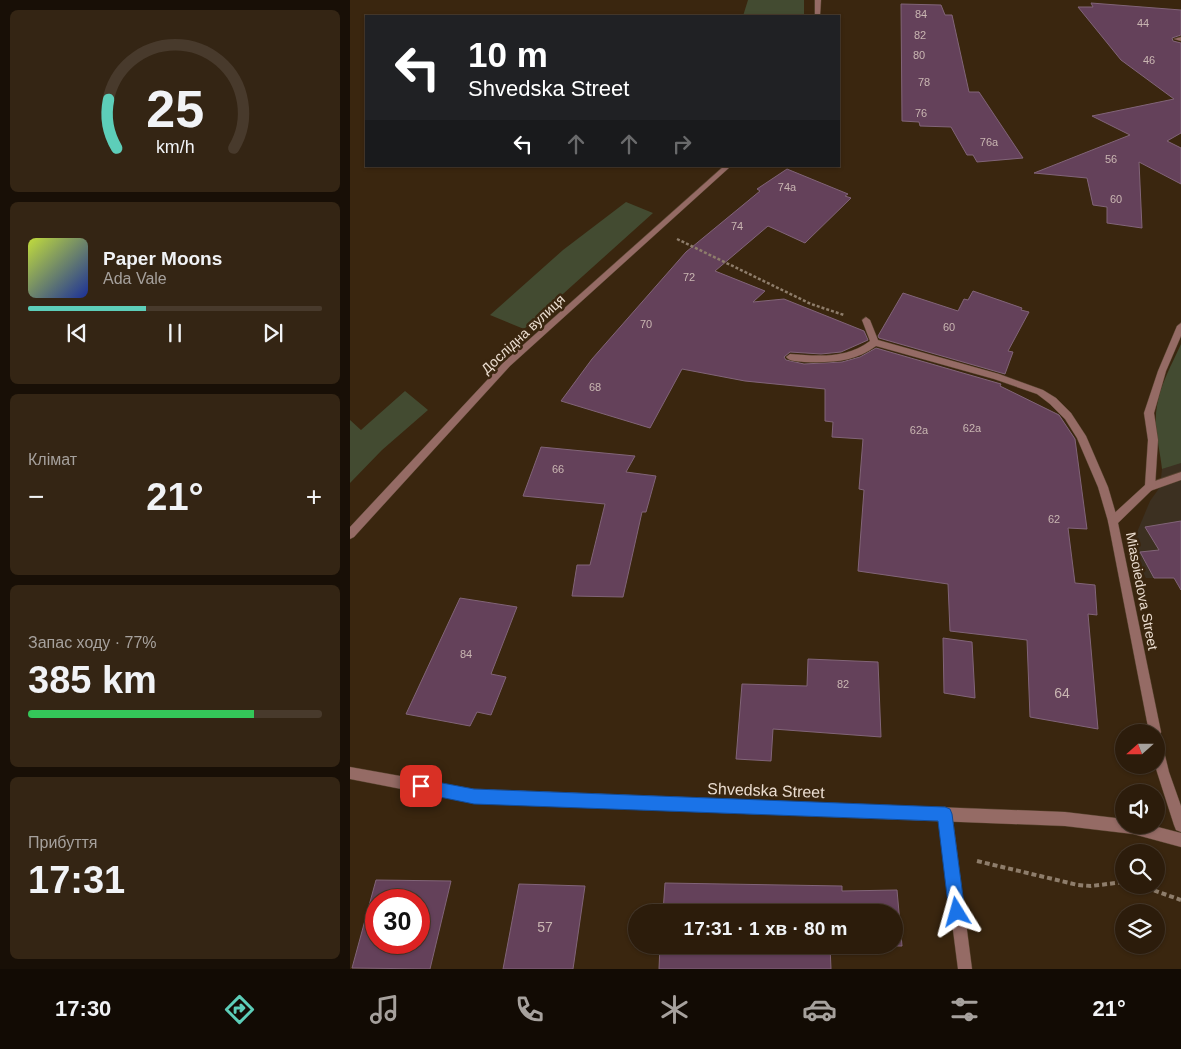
<!DOCTYPE html>
<html lang="uk">
<head>
<meta charset="utf-8">
<style>
	:root { --surface:#2c1c0b; --page:#342514; --text:#f1f3f6; --muted:#a6a19d; --line:#483a2c; --accent:#5dceb9 }
	body { margin:0; font-family:Arial,sans-serif; background:var(--page); color:var(--text); height:100vh; display:flex; flex-direction:column; font-size:19px; white-space:nowrap }
	* { box-sizing:border-box; margin:0 }
	p { font-size:16px; color:var(--muted) }
	.icon { flex:none; width:28px; height:28px; fill:none; stroke:currentColor; stroke-width:2; stroke-linecap:round; stroke-linejoin:round }
	.map { position:relative; flex:1; overflow:hidden }
	.side { display:flex; flex-direction:column; gap:10px; padding:10px; background:#180f06; width:350px }
	.side>* { flex:none }
	.hud { position:absolute; left:15px; top:15px; width:475px; height:152px; border-radius:0px; box-shadow:0 1px 4px #0004,0 0 0 1px var(--line); background:#202124; color:#fff; overflow:hidden }
	.needle { width:32px; rotate:249deg }
	.fabs { position:absolute; left:765px; top:724px; display:grid; gap:10px }
	.fabs a { display:grid; place-items:center; width:50px; height:50px; border-radius:50%; background:var(--surface); box-shadow:0 1px 4px #0004,0 0 0 1px var(--line); font-size:25px }
	.speed { position:absolute; left:15px; top:889px; display:flex; gap:10px; font-size:25px; font-weight:700; text-align:center }
	.speed>* { display:grid; place-content:center; width:65px; height:65px; border-radius:50%; background:var(--surface); box-shadow:0 1px 4px #0004,0 0 0 1px var(--line); line-height:1 }
	.speed .limit { border:8px solid #d22; background:#fff; color:#111 }
	.pin { position:absolute; display:grid; place-items:center; width:42px; height:42px; color:#fff; margin:-21px; border-radius:10px; box-shadow:0 2px 8px #0006 }
	.me { position:absolute; width:55px; margin:-28px; rotate:352deg; stroke-linejoin:round; filter:drop-shadow(0 0 4px #0008) }
	.turn { display:flex; align-items:center; gap:18px; height:105px; padding:0 20px; font-size:22px }
	.turn .icon { width:65px; height:65px; stroke-width:2.5 }
	.turn b { display:block; font-size:35px; line-height:42px }
	.lanes { display:flex; align-items:center; height:48px; padding:0 20px; background:#0003; justify-content:center; gap:25px; direction:ltr }
	.lanes .off { opacity:.35 }
	.big { font-size:38px; font-weight:700; line-height:1.1 }
	.side .tile { flex:1; display:flex; flex-direction:column; justify-content:center; gap:8px; min-width:0; padding:0 18px; border-radius:8px; background:var(--page) }
	.side .dial { align-items:center; gap:0 }
	.dial svg { height:130px; overflow:visible; fill:none; stroke:var(--line); stroke-width:7; stroke-linecap:round; text-anchor:middle }
	.dial text { fill:var(--text); stroke:none }
	.song { display:flex; align-items:center; gap:15px }
	.cover { width:60px; height:60px; border-radius:8px; background:linear-gradient(135deg,hsl(70 70% 55%),hsl(230 70% 35%)) }
	.played { height:5px; border-radius:2px; background:linear-gradient(90deg,var(--accent) 40%,var(--line) 40%) }
	.keys { display:flex; justify-content:space-around; direction:ltr }
	.heat { display:flex; justify-content:space-between; align-items:center; font-size:28px; direction:ltr }
	.charge { height:8px; border-radius:4px; background:linear-gradient(90deg,#34c759 77%,var(--line) 0) }
	.trip { position:absolute; left:278px; top:904px; width:275px; height:50px; border-radius:25px; background:var(--surface); box-shadow:0 1px 4px #0004,0 0 0 1px var(--line); font-weight:700; line-height:50px; text-align:center }
	.dock { display:flex; height:80px; justify-content:space-around; align-items:center; background:#120b04; color:var(--muted) }
	.dock .icon { width:35px; height:35px }
	.dock .current { color:var(--accent) }
	.dock b { font-size:22px; color:var(--text) }
	main { display:flex; flex:1; min-height:0 }
	.map>svg:first-child { display:block }
	.industrial { fill:#3c3021 }
	.green { fill:#434b31 }
	.building { fill:#64415a; stroke:#816478; fill-rule:evenodd }
	.lines { fill:none; stroke-linecap:round; stroke-linejoin:round }
	.service-casing { stroke:#56432e; stroke-width:1 }
	.minor-casing { stroke:#56432e; stroke-width:1 }
	.tertiary-casing { stroke:#56432e; stroke-width:1 }
	.path-far1 { stroke:#8e7d6b; stroke-width:2.5; stroke-dasharray:3 2; stroke-linecap:butt }
	.path { stroke:#8e7d6b; stroke-width:4; stroke-dasharray:5 3; stroke-linecap:butt }
	.service { fill:#956b65; fill-rule:evenodd }
	.minor { fill:#956b65; fill-rule:evenodd }
	.tertiary { fill:#956b65; fill-rule:evenodd }
	.route { fill:#1a73e8; stroke:#114b97 }
	.labels { text-anchor:middle; stroke-width:5; stroke-linejoin:round; paint-order:stroke }
	.number-label { font-size:11px; fill:#c9b6b2 }
	.street-label { font-size:14px; fill:#ebddd0; stroke:#3a260f }
	.near-number-label { font-size:14px; fill:#c9b6b2 }
	.near-street-label { font-size:16px; fill:#ebddd0; stroke:#3a260f }
</style>
</head>
<body>
<main>
<section class="side">
<div class="tile dial"><svg viewBox="0 0 100 80">
<path d="M14 69A42 42 0 1 1 86 69"/>
<path d="M14 69A42 42 0 0 1 9 39" stroke="#5dceb9"/>
<text x="50" y="56" font-size="32" font-weight="700">25</text>
<text x="50" y="72" font-size="11">km/h</text>
</svg></div>
<div class="tile">
<div class="song"><i class="cover"></i><div><b>Paper Moons</b><p>Ada Vale</p></div></div>
<div class="played"></div>
<div class="keys"><svg class="icon" aria-label="previous" viewBox="0 0 24 24"><path d="M18 5L8 12l10 7zM5 5v14"/></svg><svg class="icon" aria-label="pause" viewBox="0 0 24 24"><path d="M8 5v14M16 5v14"/></svg><svg class="icon" aria-label="next" viewBox="0 0 24 24"><path d="M6 5l10 7-10 7zM19 5v14"/></svg></div>
</div>
<div class="tile"><p>Клімат</p>
<div class="heat"><a>−</a><b class="big">21°</b><a>+</a></div>
</div>
<div class="tile"><p>Запас ходу · 77%</p><b class="big">385 km</b><div class="charge"></div></div>
<div class="tile"><p>Прибуття</p><b class="big">17:31</b></div>
</section>
<div class="map">
<svg width="831" height="969" viewBox="0 0 831 969">
	<rect width="100%" height="100%" fill="#3a260f"/>
	<path class="industrial" d="M828 463H831V578H796L780 549 800 501 810 487 812 469Z"/>
	<path class="green" d="M398 0H454V16H393Z
		M276 202 303 213 174 329 140 315 213 250Z
		M831 344V463L812 469C810 449 803 426 807 406 810 385 822 364 831 344Z
		M55 391 78 410 32 450 0 483V420L11 430Z"/>
	<path class="building" d="M741 3 831 10V35L822 38 823 41 831 43V133L817 141 831 148V184L789 162 792 228 757 223V207L743 205 737 178 684 173 780 135 742 116 824 99 771 60 728 7H743Z
		M551 4 591 5 595 15H602L619 92H629L673 158 627 162 623 155H617L601 127 570 126 569 122 552 121Z
		M437 169 498 194 495 196 501 198 455 243 418 226 365 271 415 291 403 302 434 299 514 331 518 340 491 352 471 354 440 352 434 357 436 360 454 364 492 362 510 357 526 348 651 384 650 386 709 415 725 439 737 529 718 528 725 583 745 585 747 615 738 614 748 729 680 717 677 640 600 631 598 584 508 571 514 490 509 489 513 439 482 437 483 422 475 421V389L395 381 332 369 300 428 211 401 242 359 336 252 410 191 407 189Z
		M623 291 672 308 671 310 679 312 658 351 663 352 655 374 529 338 528 336 553 293 608 311 614 299 618 300Z
		M191 447 285 456 276 472 306 476 296 512H292L273 597 222 596 227 565H240L255 504 173 496Z
		M831 521V590L824 578H804L790 552 809 550 795 527Z
		M110 598 167 607 141 674 156 677 141 715 127 712 120 726 56 714Z
		M593 638 622 642 625 698 594 693Z
		M458 659 528 662 531 737 423 729 421 761 386 759 392 684 457 686Z
		M26 880 101 881 80 969 2 968ZM26 900H69V942H26Z
		M315 883 492 886V891L547 890 552 946H480L481 969H309L310 945H544V912H313Z
		M169 884 235 886 223 969H153Z"/>
	<g class="lines">
		<g class="service-casing">
			<path id="service" d="M831 37V41L824 39Z
				M516 317 520 320 528 340 649 374 693 390 706 398 721 413 736 436 758 487 768 521 767 524 763 526 759 524 758 521 748 487 727 438 715 419 700 404 687 394 644 379 526 346C505 362 480 363 454 362 448 361 440 362 436 357L440 354C468 356 496 359 520 341L512 320Z
				M831 472V480L800 491 796 490 795 487 796 484Z"/>
		</g>
		<g class="minor-casing">
			<path id="minor" d="M465 0H471L470 16H465Z
				M374 166H381L160 366 4 537 0 539V527L154 362Z
				M831 323V336L816 371 804 413 808 440 805 487 768 523 811 732 810 735 819 772 831 806V832L826 830 824 825 807 772 805 765 806 732H799L758 521 759 518 795 485 798 440 794 413 808 371 827 326Z
				M595 807 600 809 602 814 622 969H608L588 814 590 809Z"/>
		</g>
		<g class="tertiary-casing">
			<path id="tertiary" d="M0 767 123 789 715 812 774 819V825H800L831 833V847L783 834 715 826 123 803 0 779Z"/>
		</g>
		<path class="path-far1" d="M327 239 461 304 494 315"/>
		<path class="path" d="M627 861 728 885 741 886 774 882
			M789 885 831 900"/>
		<use href="#service" class="service"/>
		<use href="#minor" class="minor"/>
		<use href="#tertiary" class="tertiary"/>
	</g>
	<path class="route" d="M71 779 124 789 595 807 600 809 602 814 615 912 613 917 607 920 602 917 599 912 588 821 124 804 65 792 63 786 65 781Z"/>
	<g class="labels">
		<g class="number-label">
			<text x="571" y="18">84</text>
			<text x="793" y="27">44</text>
			<text x="570" y="39">82</text>
			<text x="569" y="59">80</text>
			<text x="799" y="64">46</text>
			<text x="574" y="86">78</text>
			<text x="571" y="117">76</text>
			<text x="639" y="146">76а</text>
			<text x="761" y="163">56</text>
			<text x="437" y="191">74а</text>
			<text x="766" y="203">60</text>
			<text x="387" y="230">74</text>
			<text x="339" y="281">72</text>
			<text x="296" y="328">70</text>
			<text x="599" y="331">60</text>
			<text x="245" y="391">68</text>
			<text x="622" y="432">62а</text>
			<text x="569" y="434">62а</text>
			<text x="208" y="473">66</text>
			<text x="704" y="523">62</text>
			<text x="116" y="658">84</text>
			<text x="493" y="688">82</text>
		</g>
		<g class="street-label">
			<text transform="translate(173 334) rotate(-43)" y="5">Дослідна вулиця</text>
			<text transform="translate(792 591) rotate(79)" y="5">Miasoiedova Street</text>
		</g>
		<g class="near-number-label">
			<text x="712" y="698">64</text>
			<text x="195" y="932">57</text>
		</g>
		<g class="near-street-label">
			<text transform="translate(416 790) rotate(2)" y="6">Shvedska Street</text>
		</g>
	</g>
</svg>
<div class="fabs">
<a><svg class="needle" viewBox="-14 -14 28 28"><path d="M0-13l5 13h-10z" fill="#e53935"/><path d="M0 13l5-13h-10z" fill="#a6a19d"/></svg></a>
<a><svg class="icon" aria-label="sound" viewBox="0 0 24 24"><path d="M4 9h4l5-4v14l-5-4H4zM17 9q2 3 0 6"/></svg></a>
<a><svg class="icon" aria-label="search" viewBox="0 0 24 24"><circle cx="10" cy="10" r="6"/><path d="M15 15l6 6"/></svg></a>
<a><svg class="icon" aria-label="layers" viewBox="0 0 24 24"><path d="M12 4l9 5-9 5-9-5zM3 14l9 5 9-5"/></svg></a>
</div>
<div class="speed"><div class="limit">30</div></div>
<div class="pin" style="left:71px;top:786px;background:#d93025"><svg class="icon" aria-label="arrive" viewBox="0 0 24 24"><path d="M6 21V4h12l-3 4 3 4H6"/></svg></div>
<svg class="me" style="left:607px;top:912px" viewBox="-20 -20 40 40"><path d="M0-17L14 15 0 8-14 15z" fill="#1a73e8" stroke="#fff" stroke-width="4"/></svg>
<div class="trip">17:31 · 1 хв · 80 m</div>
<div class="hud">
<div class="turn"><svg class="icon" aria-label="left" viewBox="0 0 24 24"><path d="M17 20v-9H6M10 6l-5 5 5 5"/></svg><div><b>10 m</b>Shvedska Street</div></div>
<div class="lanes"><svg class="icon" aria-label="left" viewBox="0 0 24 24"><path d="M17 20v-9H6M10 6l-5 5 5 5"/></svg><svg class="icon off" aria-label="ahead" viewBox="0 0 24 24"><path d="M12 20V5M6 11l6-6 6 6"/></svg><svg class="icon off" aria-label="ahead" viewBox="0 0 24 24"><path d="M12 20V5M6 11l6-6 6 6"/></svg><svg class="icon off" aria-label="right" viewBox="0 0 24 24"><path d="M7 20v-9h11M14 6l5 5-5 5"/></svg></div>
</div>
</div>
</main>
<nav class="dock">
<b>17:30</b>
<svg class="icon current" aria-label="directions" viewBox="0 0 24 24"><path d="M12 3l9 9-9 9-9-9zM9 14v-3h6M13 9l2 2-2 2"/></svg>
<svg class="icon" aria-label="music" viewBox="0 0 24 24"><path d="M9 18V5l10-2v13"/><circle cx="6" cy="18" r="3"/><circle cx="16" cy="16" r="3"/></svg>
<svg class="icon" aria-label="phone" viewBox="0 0 24 24"><path d="M5 4h4l2 5-3 2q2 4 5 5l2-3 5 2v4C11 20 4 13 5 4z"/></svg>
<svg class="icon" aria-label="climate" viewBox="0 0 24 24"><path d="M12 3v18M4 7l16 10M4 17L20 7"/></svg>
<svg class="icon" aria-label="car" viewBox="0 0 24 24"><path d="M5 17H2v-5l4-1 3-4h7l3 4 3 1v5h-3M9 17h6M6 11h13"/><circle cx="7" cy="17" r="2"/><circle cx="17" cy="17" r="2"/></svg>
<svg class="icon" aria-label="filters" viewBox="0 0 24 24"><path d="M4 7h16M4 17h16"/><circle cx="9" cy="7" r="2"/><circle cx="15" cy="17" r="2"/></svg>
<b>21°</b>
</nav>
</body>
</html>
